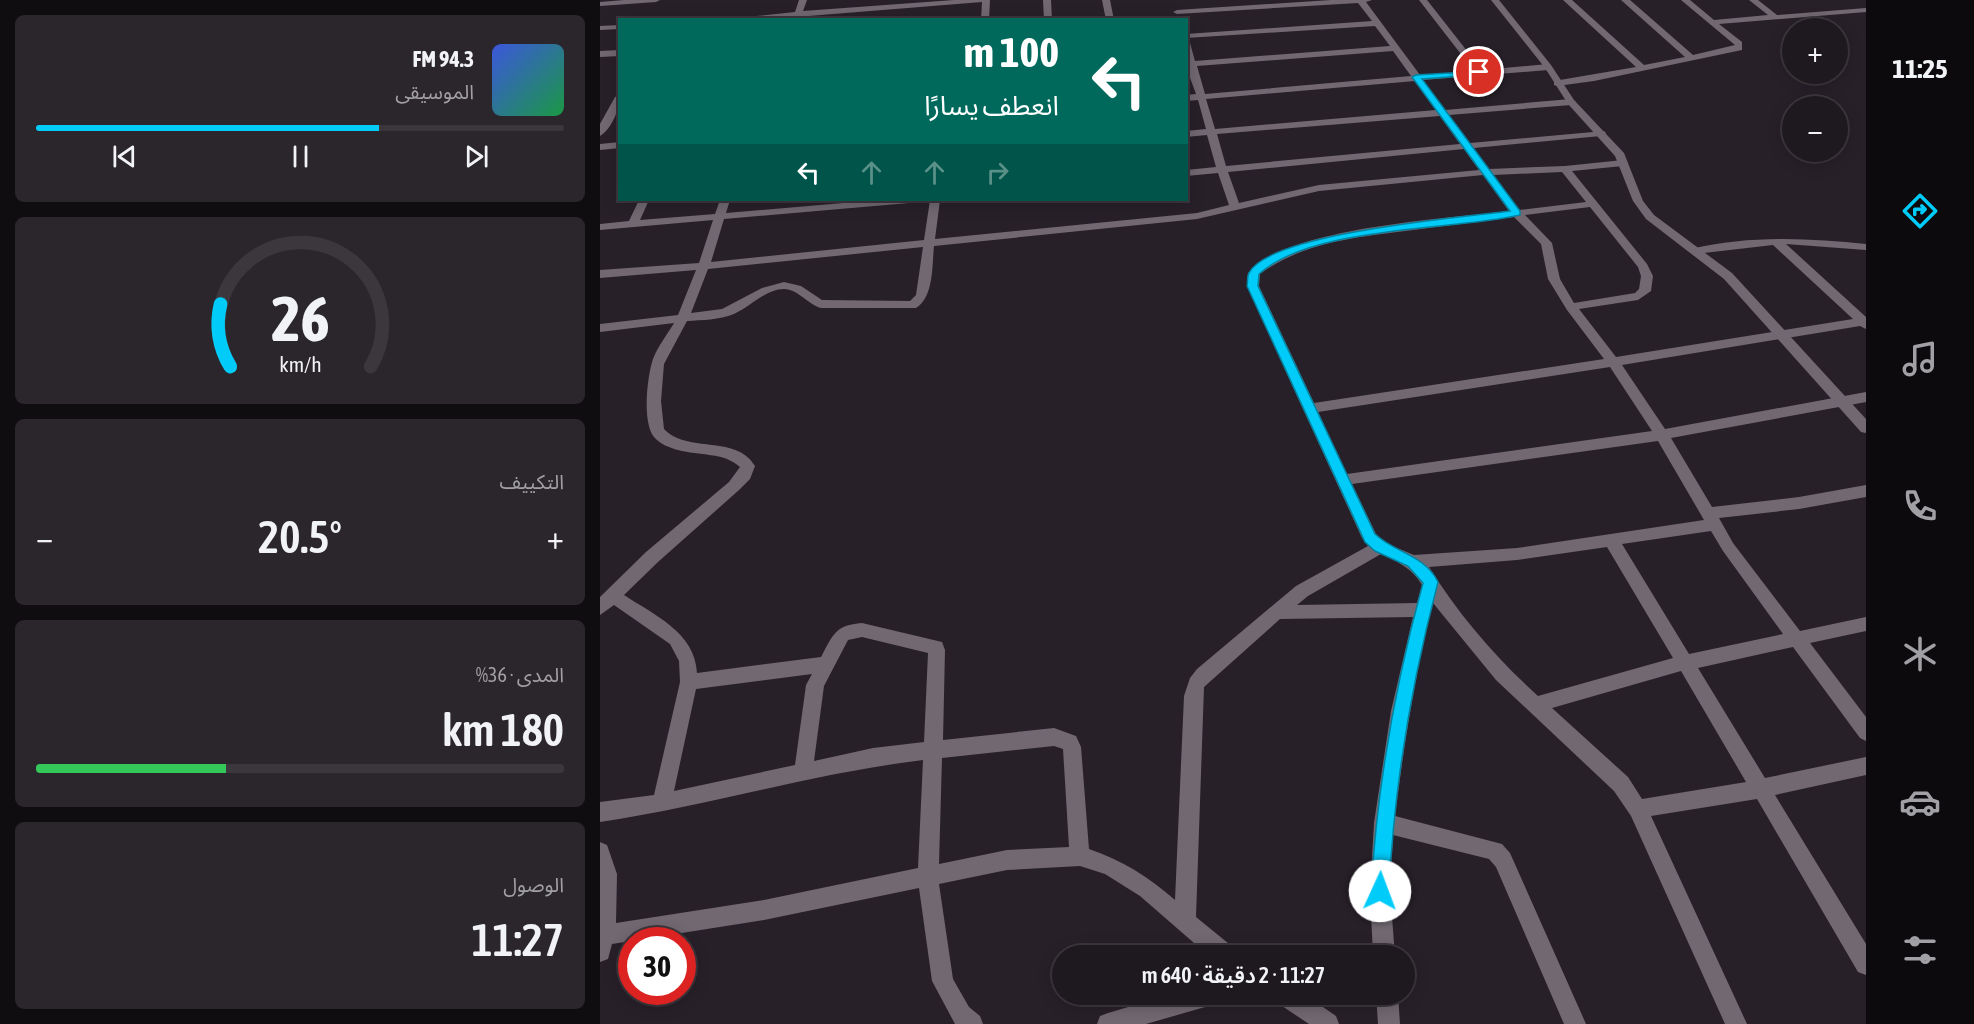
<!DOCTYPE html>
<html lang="ar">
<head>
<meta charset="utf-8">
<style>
	:root { --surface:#1e181f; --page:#2b252c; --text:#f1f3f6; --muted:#a1a0a4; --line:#3c373d; --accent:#01cbf9 }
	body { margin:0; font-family:"Asap Condensed","Noto Sans Arabic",sans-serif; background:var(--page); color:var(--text); direction:rtl; height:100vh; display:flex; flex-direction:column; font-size:22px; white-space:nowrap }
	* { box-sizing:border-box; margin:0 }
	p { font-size:20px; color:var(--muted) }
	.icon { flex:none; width:33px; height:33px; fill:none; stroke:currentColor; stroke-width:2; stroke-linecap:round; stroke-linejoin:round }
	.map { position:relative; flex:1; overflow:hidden; direction:ltr }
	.details { display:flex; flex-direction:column; gap:15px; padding:15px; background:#100d11; width:600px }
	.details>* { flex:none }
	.guide { position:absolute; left:18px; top:18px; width:570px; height:183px; border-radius:0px; box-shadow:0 3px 15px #0003,0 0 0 2px var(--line); direction:rtl; background:#00695c; color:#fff; overflow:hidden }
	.buttons { position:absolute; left:1182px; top:18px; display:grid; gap:12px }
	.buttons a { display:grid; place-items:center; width:66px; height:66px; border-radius:50%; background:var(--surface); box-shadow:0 3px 15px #0003,0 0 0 2px var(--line); font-size:30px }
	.speed { position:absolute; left:18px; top:927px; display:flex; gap:12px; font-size:30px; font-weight:700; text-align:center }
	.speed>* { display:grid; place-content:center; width:78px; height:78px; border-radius:50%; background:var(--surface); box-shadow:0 3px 15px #0003,0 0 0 2px var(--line); line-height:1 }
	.speed .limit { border:9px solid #d22; background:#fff; color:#111 }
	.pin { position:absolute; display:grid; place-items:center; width:51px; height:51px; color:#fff; margin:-26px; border:3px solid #fff; border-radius:50%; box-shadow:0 2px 6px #0007 }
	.me { position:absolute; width:66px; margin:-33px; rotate:2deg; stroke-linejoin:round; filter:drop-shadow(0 0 4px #0008) }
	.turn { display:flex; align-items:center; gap:21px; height:126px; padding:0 30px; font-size:27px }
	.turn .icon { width:78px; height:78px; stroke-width:2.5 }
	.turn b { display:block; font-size:42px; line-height:51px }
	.lanes { display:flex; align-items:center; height:57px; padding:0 30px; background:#0003; justify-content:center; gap:30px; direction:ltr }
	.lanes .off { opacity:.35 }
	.big { font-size:45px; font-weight:600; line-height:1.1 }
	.details .tile { flex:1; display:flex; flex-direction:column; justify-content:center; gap:9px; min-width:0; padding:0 21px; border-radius:9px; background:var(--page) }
	.details .dial { align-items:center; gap:0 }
	.dial svg { height:156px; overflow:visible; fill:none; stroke:var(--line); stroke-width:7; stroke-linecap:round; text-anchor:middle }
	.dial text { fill:var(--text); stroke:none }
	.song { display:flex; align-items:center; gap:18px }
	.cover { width:72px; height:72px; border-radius:9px; background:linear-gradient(135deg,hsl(230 70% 55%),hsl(140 70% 35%)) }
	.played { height:6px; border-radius:3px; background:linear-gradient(90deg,var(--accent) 65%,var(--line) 65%) }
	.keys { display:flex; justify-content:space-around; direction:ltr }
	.heat { display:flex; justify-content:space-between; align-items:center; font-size:33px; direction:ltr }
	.charge { height:9px; border-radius:4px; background:linear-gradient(90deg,#34c759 36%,var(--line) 0) }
	.trip { position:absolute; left:452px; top:945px; width:363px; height:60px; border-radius:30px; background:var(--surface); box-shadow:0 3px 15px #0003,0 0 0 2px var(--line); font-weight:600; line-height:60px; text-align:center; direction:rtl }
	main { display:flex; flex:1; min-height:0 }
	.tab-bar { display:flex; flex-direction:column; width:108px; justify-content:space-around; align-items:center; background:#0c0a0c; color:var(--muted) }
	.tab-bar .icon { width:42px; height:42px }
	.tab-bar .on { color:var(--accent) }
	.tab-bar b { font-size:27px; color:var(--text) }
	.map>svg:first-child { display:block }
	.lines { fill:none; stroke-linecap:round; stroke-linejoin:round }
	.minor { fill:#716872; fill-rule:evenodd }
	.tertiary { fill:#716872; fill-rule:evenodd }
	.route { fill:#01cbf9; stroke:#0184a2; stroke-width:1.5 }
</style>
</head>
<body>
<main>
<nav class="tab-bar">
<b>11:25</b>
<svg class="icon on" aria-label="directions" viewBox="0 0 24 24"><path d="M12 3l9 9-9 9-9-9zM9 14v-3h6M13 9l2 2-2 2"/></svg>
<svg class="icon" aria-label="music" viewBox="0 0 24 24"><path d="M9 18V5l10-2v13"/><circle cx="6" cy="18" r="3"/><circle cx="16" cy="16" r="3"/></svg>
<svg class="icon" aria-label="phone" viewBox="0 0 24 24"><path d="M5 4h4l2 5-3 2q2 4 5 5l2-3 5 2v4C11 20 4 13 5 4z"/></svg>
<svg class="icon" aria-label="climate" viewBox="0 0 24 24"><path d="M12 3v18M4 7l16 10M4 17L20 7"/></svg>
<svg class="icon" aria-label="car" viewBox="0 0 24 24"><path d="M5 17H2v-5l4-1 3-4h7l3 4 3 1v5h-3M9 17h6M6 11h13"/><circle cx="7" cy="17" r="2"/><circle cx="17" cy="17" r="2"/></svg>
<svg class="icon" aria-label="filters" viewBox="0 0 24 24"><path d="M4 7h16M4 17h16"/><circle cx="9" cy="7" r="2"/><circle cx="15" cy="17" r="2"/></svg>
</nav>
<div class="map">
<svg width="1266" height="1024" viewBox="0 0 1266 1024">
	<rect width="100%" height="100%" fill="#282029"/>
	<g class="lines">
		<path class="minor" d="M24 0H60L56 2 0 6V2Z
			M199 0H207L203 11 354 0H390L389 20H381L382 2 160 20H118L195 12Z
			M443 0H451L452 20H444Z
			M502 0H510L514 20H506Z
			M731 0H772L766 2 820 75 874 71 819 0H827L882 70 948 64 952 67 948 70 823 80 845 110 971 99 976 102 971 105 849 115 870 143 1004 131 1006 133 1001 136 874 148 889 169 965 166 1023 160 1028 163 1023 166 972 171 1047 264 1053 276 1051 291 1038 300 979 309 1016 357 1253 319 1173 245 1095 254 1089 251 1091 249C1149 235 1208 238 1266 244V250L1186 244 1266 317V329L1260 326 1022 365 1065 429 1266 392V402L1071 438 1112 507 1199 497 1266 485V497L1199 509 1119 518 1133 543 1200 631 1266 617V631L1210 643 1266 717V741L1260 738 1193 647 1098 668 1165 778 1266 757V775L1175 795 1266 944V975L1258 972 1157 799 1051 816 1147 1024H1125L1031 816 1014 791 896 680 833 603C815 674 804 744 795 816L902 844 910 853 986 1024H964L896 867 889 859 793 835 790 891 795 956H773L770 891 774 823 791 711 813 617 680 619 604 687 596 917 634 948 636 956H609L540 896 505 874 480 866 407 870 339 884 353 979 369 1007 380 1016 383 1024H355L332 981 319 888 164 920 12 944 8 959 0 962V842L7 845 17 874 16 923 164 900 318 868 323 760C214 773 109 806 0 822V802L54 795 80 682 79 661 70 644 14 605 0 615V597L46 552 129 482 140 467C124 452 99 456 78 450 70 448 60 444 54 437 42 422 47 377 53 359 58 346 67 335 74 323L0 332V324L78 315 96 270 0 278V270L99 263 113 220 0 230V224L29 221 39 200H49L40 220 115 214 120 200H130L126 213 278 200H314L309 203 124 219 111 262 324 240 330 200H340L335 239 597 213 629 205 618 173 586 176V170L616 167 607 135 586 137V131L606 129 598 100 586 101V95L596 94 586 67V41L590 43 595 61 790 46 775 26 586 38V34L772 21 758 3 577 14 573 12 577 10ZM793 51 811 76 605 94 597 66ZM815 81 836 110 615 129 606 99ZM840 116 860 144 626 166 617 134ZM864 149 879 170 719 185 639 203 628 172ZM962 172 986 202 919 210 893 175ZM883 175 909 211C847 219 688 227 648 273L647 286 762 538 768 546 696 586 597 669 590 678 584 696 575 900C549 877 522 860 489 849L481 747 476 736 454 728 343 740 345 650 342 642 262 623C235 625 233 635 221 657L97 673C95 632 54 615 24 595L58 562 139 490 150 479 155 466C136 434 88 454 64 429L61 401 64 364 87 321C102 320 119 320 134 314 150 307 166 289 184 289 198 289 207 304 221 308H316C334 297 332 265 334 246L597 219 719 191ZM990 207 1038 267 1041 276 1039 289 1035 293 974 303 960 279 952 243 925 215ZM914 217 941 244 948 279 967 310 1004 359 714 403 659 286 660 274C705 241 759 237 813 230 846 226 880 221 914 217ZM323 247 316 295 310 301 222 300 201 286 184 282 162 288 122 309 91 313 108 269ZM1010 367 1052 431 747 474 718 412ZM1058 441 1104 520 917 548 814 555 785 543 776 534 752 484ZM1111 531 1123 551 1183 634 1089 654 1022 544ZM1007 547 1073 658 938 696C896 658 858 614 829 567L917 560ZM781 554C798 562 812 568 822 585L817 603 697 605 708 596ZM262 637 328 653 324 742 273 748 214 761 224 686 248 640ZM1081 671 1146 782 1042 799 1028 777 952 708ZM212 674 206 685 195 765 74 791 96 689ZM454 746 463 749 469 847 407 850 339 864 342 758Z
			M963 0H972L1044 65 1085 57 1021 0H1030L1093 55 1135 45 1081 0H1090L1114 20 1168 15 1149 0H1158L1177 15 1266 8V12L1119 24 1142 42V50L994 81 957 86 954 85V81L1036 67Z
			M20 25V29L0 30V26Z
			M20 50V56L0 57V51Z
			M20 94C20 108 12 129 0 136V124L15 97Z
			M20 142V148L0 150V144Z
			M572 994H623L620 1002 612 1005 546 1024H497L500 1016 508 1013Z
			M673 994H704L736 1016 739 1024H709L676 1002Z
			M776 994H798L800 1024H778Z"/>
		<path class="tertiary" d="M891 0H899L951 65 974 100 1024 153 1043 201 1054 215 1132 273 1266 419V433L1261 432 1124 279 1046 219 1033 201 1015 156 968 104 945 68Z"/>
	</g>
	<path class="route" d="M882 71V74L879 75 822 79 920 211V215C849 231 712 226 659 274L658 286 775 534C795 553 825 555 838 582 811 685 794 784 789 891L787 897 780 900 773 897 771 891C777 786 795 685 823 583L808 566 775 551 765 542 647 286C648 282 647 276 649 273 669 233 864 217 910 211L812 77 816 75Z"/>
</svg>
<div class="buttons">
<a>+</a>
<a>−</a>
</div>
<div class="speed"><div class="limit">30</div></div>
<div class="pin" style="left:879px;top:72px;background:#d93025"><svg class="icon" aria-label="arrive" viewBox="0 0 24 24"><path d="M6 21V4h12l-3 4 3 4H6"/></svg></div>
<svg class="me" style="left:780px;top:891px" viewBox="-20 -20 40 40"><circle r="19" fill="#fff"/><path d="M0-13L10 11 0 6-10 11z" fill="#01cbf9"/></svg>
<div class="trip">11:27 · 2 دقيقة · 640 m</div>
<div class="guide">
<div class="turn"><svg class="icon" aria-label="left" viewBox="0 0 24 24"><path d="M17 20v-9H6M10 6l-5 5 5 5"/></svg><div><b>100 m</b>انعطف يسارًا</div></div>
<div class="lanes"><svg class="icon" aria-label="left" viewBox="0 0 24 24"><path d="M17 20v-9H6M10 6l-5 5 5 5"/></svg><svg class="icon off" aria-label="ahead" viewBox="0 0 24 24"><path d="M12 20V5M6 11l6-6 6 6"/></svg><svg class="icon off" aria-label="ahead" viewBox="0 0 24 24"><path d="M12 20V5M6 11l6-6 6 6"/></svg><svg class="icon off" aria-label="right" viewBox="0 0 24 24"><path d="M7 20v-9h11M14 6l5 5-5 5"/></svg></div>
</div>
</div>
<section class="details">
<div class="tile">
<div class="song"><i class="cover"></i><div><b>94.3 FM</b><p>الموسيقى</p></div></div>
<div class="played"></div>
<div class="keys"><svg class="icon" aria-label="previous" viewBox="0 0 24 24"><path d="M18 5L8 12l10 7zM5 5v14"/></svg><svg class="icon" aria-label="pause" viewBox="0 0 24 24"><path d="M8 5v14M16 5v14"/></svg><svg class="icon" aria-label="next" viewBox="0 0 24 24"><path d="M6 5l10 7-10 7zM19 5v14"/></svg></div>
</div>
<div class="tile dial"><svg viewBox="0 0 100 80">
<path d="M14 69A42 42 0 1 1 86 69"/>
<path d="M14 69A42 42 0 0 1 9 37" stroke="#01cbf9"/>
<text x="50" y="56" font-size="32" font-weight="700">26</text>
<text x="50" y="72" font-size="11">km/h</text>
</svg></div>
<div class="tile"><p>التكييف</p>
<div class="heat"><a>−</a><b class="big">20.5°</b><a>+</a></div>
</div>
<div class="tile"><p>المدى · 36%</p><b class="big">180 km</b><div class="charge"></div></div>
<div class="tile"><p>الوصول</p><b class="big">11:27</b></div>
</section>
</main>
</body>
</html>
